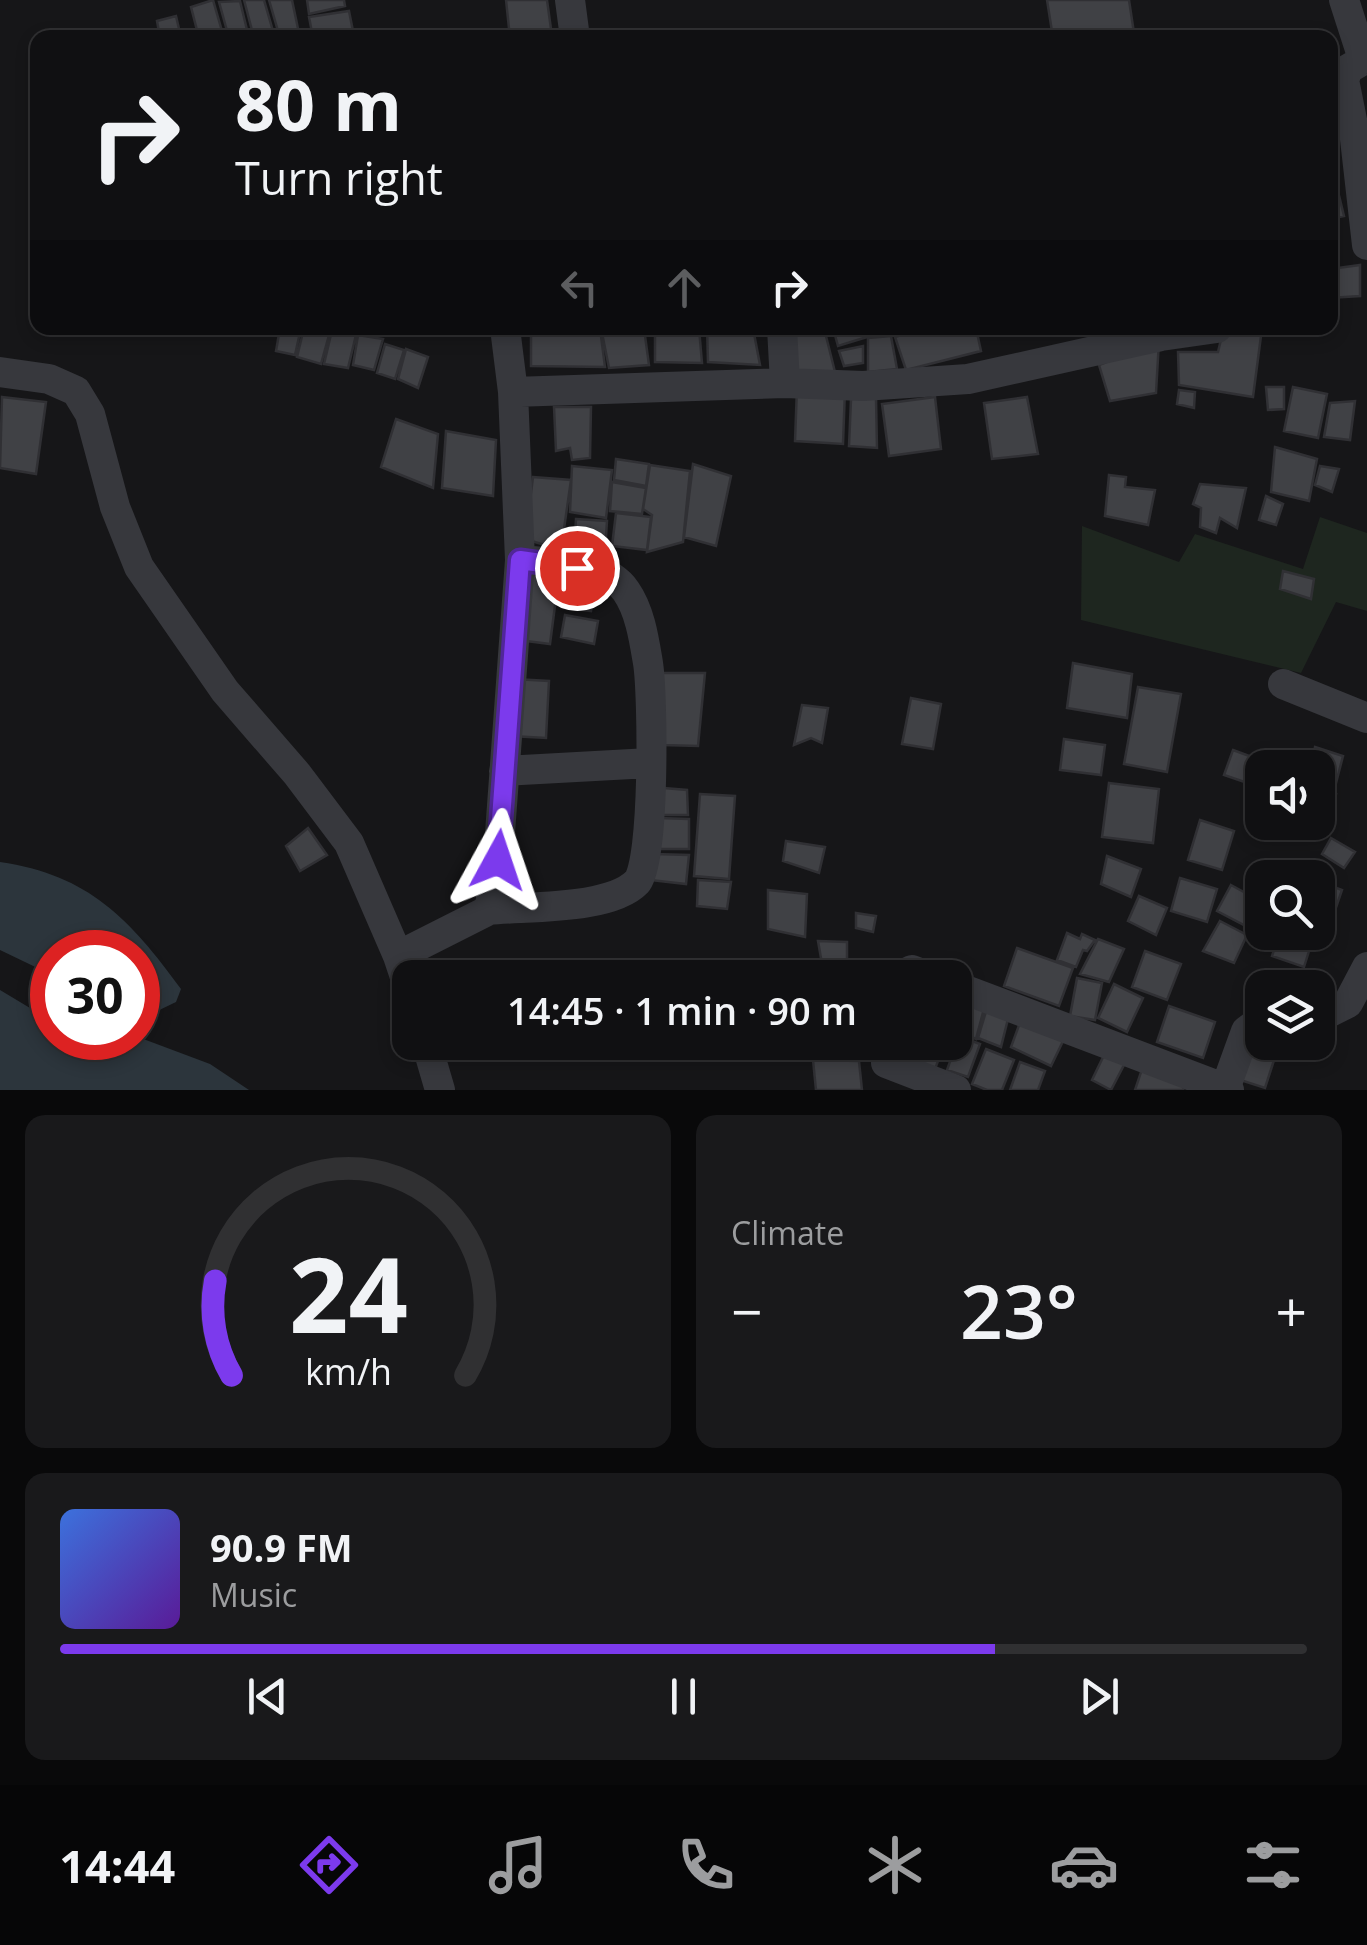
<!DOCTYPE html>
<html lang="en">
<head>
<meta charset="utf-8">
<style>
	:root { --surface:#101012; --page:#19191b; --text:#f1f3f6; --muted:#9c9d9f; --line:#303032; --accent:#7c3aed }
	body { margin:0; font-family:"Open Sans",sans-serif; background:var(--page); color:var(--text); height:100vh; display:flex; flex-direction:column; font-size:38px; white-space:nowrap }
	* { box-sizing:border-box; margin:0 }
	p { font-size:32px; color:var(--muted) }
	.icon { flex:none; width:55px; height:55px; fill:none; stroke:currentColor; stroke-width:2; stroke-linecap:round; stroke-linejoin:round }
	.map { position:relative; height:1090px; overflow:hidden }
	.drawer { display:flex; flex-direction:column; gap:25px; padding:25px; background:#09090a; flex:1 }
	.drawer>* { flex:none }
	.banner { position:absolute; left:30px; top:30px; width:1308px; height:305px; border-radius:20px; box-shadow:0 5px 15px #0003,0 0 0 2px var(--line); background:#101012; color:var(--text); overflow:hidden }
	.fabs { position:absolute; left:1245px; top:750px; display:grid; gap:20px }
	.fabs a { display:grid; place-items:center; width:90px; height:90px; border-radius:20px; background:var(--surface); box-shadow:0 5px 15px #0003,0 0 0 2px var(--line); font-size:50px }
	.speed { position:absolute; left:30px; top:930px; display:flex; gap:20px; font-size:50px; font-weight:700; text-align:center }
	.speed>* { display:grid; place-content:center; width:130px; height:130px; border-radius:50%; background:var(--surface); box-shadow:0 5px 15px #0003,0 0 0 2px var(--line); line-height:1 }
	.speed .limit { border:15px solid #d22; background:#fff; color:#111 }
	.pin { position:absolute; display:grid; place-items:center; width:85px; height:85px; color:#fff; margin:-42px; border:5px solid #fff; border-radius:50%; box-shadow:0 2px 10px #0007 }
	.me { position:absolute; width:110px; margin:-55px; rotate:5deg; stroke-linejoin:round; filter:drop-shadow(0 0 8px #0008) }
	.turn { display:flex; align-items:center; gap:35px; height:210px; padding:0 40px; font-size:45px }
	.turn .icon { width:130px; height:130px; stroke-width:2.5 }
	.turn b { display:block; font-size:70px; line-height:85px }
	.lanes { display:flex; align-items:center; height:95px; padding:0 40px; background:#0003; justify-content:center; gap:50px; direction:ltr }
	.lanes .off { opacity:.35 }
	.big { font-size:75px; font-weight:600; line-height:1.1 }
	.drawer .tile { flex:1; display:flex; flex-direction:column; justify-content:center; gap:15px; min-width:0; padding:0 35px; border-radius:20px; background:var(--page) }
	.drawer .dial { align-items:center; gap:0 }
	.dial svg { height:260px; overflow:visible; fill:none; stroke:var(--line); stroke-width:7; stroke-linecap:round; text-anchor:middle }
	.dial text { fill:var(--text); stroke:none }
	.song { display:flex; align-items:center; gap:30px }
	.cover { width:120px; height:120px; border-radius:15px; background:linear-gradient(135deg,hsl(220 70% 55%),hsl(270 70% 35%)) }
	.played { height:10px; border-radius:5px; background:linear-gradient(90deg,var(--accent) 75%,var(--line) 75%) }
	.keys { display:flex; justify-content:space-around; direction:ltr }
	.heat { display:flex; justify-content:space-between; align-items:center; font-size:55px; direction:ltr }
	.drawer .tiles { flex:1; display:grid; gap:25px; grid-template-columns:1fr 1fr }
	.tile:last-child { grid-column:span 2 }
	.trip { position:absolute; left:392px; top:960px; width:580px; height:100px; border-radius:20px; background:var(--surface); box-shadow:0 5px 15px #0003,0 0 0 2px var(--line); font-weight:600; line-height:100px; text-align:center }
	.dock { display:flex; height:160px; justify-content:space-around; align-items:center; background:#060607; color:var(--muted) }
	.dock .icon { width:70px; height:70px }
	.dock .current { color:var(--accent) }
	.dock b { font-size:45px; color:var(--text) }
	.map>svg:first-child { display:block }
	.green { fill:#1e261f }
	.water { fill:#2c353c }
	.building { fill:#404145; stroke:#303034; stroke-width:2.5 }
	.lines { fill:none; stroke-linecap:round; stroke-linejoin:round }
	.street { stroke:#37383d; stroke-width:30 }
	.route-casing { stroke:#51269a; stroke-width:25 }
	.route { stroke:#7c3aed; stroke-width:18 }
</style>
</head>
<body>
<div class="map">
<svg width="1367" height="1090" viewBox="0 0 1367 1090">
	<rect width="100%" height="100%" fill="#161618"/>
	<path class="green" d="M1320 517 1367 533V611L1336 602 1301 673 1081 620 1082 526 1179 562 1195 534 1303 569Z"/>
	<path class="water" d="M0 862C89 875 130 919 181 989L176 1002 147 1016 138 1013V952H52V975L0 950Z
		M0 990 30 1008 52 1013V1038L138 1037 210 1064 249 1090H0Z"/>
	<path class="building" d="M213 0 224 38H199L191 7Z
		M244 0H264L275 38H254Z
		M269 0H292L300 38H280Z
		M307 0H344L345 6 309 14Z
		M506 0H547L552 36 510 38Z
		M1047 0H1129L1134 33 1105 38H1053Z
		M240 1 249 38H229L219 2Z
		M349 11 353 31 313 38 309 17Z
		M176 16 180 33 160 38 157 21Z
		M1335 179 1344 216 1330 219V181Z
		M1360 265V296L1330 298V269Z
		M280 328H301L295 355 276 351Z
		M304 328H331L321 364 297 357Z
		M531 328H600L605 367 531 366Z
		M601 328H644L649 365 609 368Z
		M655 328H699L702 363 655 362Z
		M707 328H753L760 365 708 362Z
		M793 328H824L837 380 796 382Z
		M833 328H866L867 337 838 346Z
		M907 328H976L981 351 906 370 895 337 909 333Z
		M332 330 356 335 348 368 324 364Z
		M1223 331 1261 336 1253 397 1179 385 1178 352H1218Z
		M358 335 383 339 374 370 353 365Z
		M891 336 897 369 868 372V338Z
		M1159 341 1156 393 1110 401 1099 365Z
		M385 344 404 350 395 379 377 373Z
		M863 346V363L844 366 839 351Z
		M406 349 428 357 418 388 398 379Z
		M797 387 845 390 843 444 795 441Z
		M1266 387H1284V409L1268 410Z
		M1293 387 1327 394 1318 438 1284 431Z
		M1179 390 1195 392 1194 408 1177 404Z
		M2 397 46 402 36 474 0 468Z
		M876 397 877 448 849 446 851 399Z
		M935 397 941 449 889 456 882 404Z
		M1027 397 1038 454 992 459 984 403Z
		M1355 401 1350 440 1324 437 1330 403Z
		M554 407H591L590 458 572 460 570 448 556 451Z
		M396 419 438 434 433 488 381 467Z
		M446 431 496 440 493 496 442 488Z
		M1275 447 1317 459 1309 501 1271 492Z
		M616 459 649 464 646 486 614 480Z
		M693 464 731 476 716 546 684 537Z
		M650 465 690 471 683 542 647 552 652 515 643 509Z
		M572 466 612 470 606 518 570 512Z
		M1320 466 1339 469 1332 492 1315 485Z
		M1109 475 1126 477 1125 487 1155 490 1148 525 1105 516Z
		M533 477 571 480 561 550 525 539Z
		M612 482 646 488 642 514 610 511Z
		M1200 484 1246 488 1237 528 1220 518 1216 533 1200 527 1201 508 1193 504Z
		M1266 496 1283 504 1276 525 1259 520Z
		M616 513 651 517 647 550 612 546Z
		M576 519 607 521 605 553 574 550Z
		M567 568 596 573 591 611 561 607Z
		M527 570 559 575 550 644 518 640Z
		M1283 571 1314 579 1311 599 1280 589Z
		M565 615 598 621 594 644 561 637Z
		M1073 663 1132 674 1127 718 1067 708Z
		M661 673H705L698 746 663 745Z
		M514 679 549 681 546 738 511 736Z
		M1138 687 1181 694 1167 772 1124 764Z
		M911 698 941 704 933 749 902 744Z
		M802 705 828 708 822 743 811 738 794 745Z
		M1064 739 1105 745 1101 775 1060 770Z
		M1315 747 1343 756 1335 787 1318 782V768H1311Z
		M1233 750 1282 768H1262V788L1224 775Z
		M1109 783 1159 789 1153 843 1102 837Z
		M652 787 687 790 688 815H652Z
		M1318 788 1336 794 1327 823 1318 820Z
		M700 794 735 796 729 879 694 876Z
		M658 818 689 819V849H658Z
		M1200 820 1234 831 1222 870 1188 860Z
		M308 828 327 855 300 871 286 846Z
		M1331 838 1355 852 1344 868 1322 854Z
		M786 841 825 847 819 873 783 861Z
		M654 854 689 855 686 884 650 880Z
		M1107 856 1141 869 1131 897 1101 884Z
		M1180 878 1217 889 1207 922 1171 911Z
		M698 880 731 882 727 909 697 906Z
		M1318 881 1342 890 1330 925 1318 920Z
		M1231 885 1262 902 1265 936 1217 911Z
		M768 890 807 894 805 937 768 929Z
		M1139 896 1167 908 1156 935 1128 921Z
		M856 913 876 916 873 932 856 928Z
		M1220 921 1247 935 1234 963 1203 951Z
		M1280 932H1315L1304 967 1272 956Z
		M1067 933 1080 939 1082 934 1095 940 1087 951 1083 950 1076 967 1057 960Z
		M1098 939 1124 949 1109 982 1080 974Z
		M818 941 847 942V964H822Z
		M1017 948 1073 968 1059 1006 1004 986Z
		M1145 951 1181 964 1167 1000 1132 987Z
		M860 967V978H808L807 970Z
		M1077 978 1102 983 1095 1020 1070 1016Z
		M1114 984 1143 998 1127 1032 1098 1018Z
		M956 996 985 1005 976 1039 955 1030Z
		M1169 1006 1215 1022 1203 1058 1157 1042Z
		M987 1008 1009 1015 1001 1047 978 1038Z
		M1022 1017 1066 1035 1051 1066 1011 1047Z
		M959 1036 980 1044 968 1077 947 1070Z
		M1247 1041 1277 1051 1265 1088 1234 1078Z
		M814 1042H858V1053L815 1055Z
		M911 1042 945 1043 935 1069 906 1058Z
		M986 1049 1014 1060 1002 1090H987L972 1084Z
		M1105 1053 1125 1063 1111 1090 1092 1080Z
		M813 1060 859 1061 862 1090H816Z
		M1020 1062 1045 1071 1038 1090H1010Z
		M1144 1063 1187 1079 1183 1090H1135Z"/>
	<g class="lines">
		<path class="street" d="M570 0 575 38
			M1344 0 1363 59
			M1367 245 1354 130 1344 80 1348 69 1367 58
			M782 328 785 383
			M0 372 49 379 76 391 90 414 115 507 139 567 225 691 297 774 349 843 398 956 410 992
			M513 392 785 383 863 386 968 379 1161 336 1217 328
			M1283 684 1367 718
			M504 771 650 763
			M489 910C528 906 610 910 637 882 655 863 653 695 648 663 644 639 640 611 626 591 605 560 553 564 520 560
			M398 956 489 910 498 860 520 560 513 392 505 328
			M896 978 912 970 933 978
			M955 986 1229 1090
			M1318 1018 1348 1003 1367 967
			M426 1042 440 1090
			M886 1063 956 1090
			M1225 1089 1246 1031 1262 1019"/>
	</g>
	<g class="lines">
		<g class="route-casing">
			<path id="route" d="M498 860 520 560 577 568"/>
		</g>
		<use href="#route" class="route"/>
	</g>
</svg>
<div class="fabs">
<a><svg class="icon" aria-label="sound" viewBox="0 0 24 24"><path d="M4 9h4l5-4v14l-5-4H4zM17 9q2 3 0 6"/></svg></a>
<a><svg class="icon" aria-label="search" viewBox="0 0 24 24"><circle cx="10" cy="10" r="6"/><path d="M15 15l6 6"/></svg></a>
<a><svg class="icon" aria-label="layers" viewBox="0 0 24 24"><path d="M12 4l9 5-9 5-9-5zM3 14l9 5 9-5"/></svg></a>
</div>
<div class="speed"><div class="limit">30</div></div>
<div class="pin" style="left:577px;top:568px;background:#d93025"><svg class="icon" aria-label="arrive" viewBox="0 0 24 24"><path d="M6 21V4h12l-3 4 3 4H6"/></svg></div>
<svg class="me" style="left:498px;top:860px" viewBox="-20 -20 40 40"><path d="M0-17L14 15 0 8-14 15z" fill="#7c3aed" stroke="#fff" stroke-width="4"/></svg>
<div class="trip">14:45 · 1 min · 90 m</div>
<div class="banner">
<div class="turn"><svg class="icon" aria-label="right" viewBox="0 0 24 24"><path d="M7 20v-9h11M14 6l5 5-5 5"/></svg><div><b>80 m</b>Turn right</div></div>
<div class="lanes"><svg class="icon off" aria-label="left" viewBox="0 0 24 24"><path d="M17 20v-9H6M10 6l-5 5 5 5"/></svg><svg class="icon off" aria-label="ahead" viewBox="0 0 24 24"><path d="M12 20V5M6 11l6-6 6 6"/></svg><svg class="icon" aria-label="right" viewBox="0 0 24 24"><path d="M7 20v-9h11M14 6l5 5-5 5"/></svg></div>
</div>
</div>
<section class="drawer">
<div class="tiles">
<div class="tile dial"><svg viewBox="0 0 100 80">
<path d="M14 69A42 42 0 1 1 86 69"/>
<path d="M14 69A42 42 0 0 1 9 40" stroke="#7c3aed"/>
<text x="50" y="56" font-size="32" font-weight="700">24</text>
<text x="50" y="72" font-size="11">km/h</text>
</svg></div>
<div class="tile"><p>Climate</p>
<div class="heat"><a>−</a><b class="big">23°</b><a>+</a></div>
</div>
<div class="tile">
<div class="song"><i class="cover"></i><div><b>90.9 FM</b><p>Music</p></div></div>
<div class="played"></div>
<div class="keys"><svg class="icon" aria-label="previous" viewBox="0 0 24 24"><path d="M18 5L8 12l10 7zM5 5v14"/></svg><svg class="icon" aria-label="pause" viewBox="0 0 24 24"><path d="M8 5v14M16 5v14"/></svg><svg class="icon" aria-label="next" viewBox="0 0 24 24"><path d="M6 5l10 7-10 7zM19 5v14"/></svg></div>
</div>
</div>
</section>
<nav class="dock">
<b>14:44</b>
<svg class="icon current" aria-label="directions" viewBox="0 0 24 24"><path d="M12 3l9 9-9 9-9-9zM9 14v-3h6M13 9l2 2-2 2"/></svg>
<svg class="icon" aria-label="music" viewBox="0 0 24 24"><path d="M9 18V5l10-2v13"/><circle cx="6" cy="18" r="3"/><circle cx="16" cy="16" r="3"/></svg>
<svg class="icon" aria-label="phone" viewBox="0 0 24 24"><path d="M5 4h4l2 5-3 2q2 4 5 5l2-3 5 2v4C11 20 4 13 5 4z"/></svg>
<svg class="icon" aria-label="climate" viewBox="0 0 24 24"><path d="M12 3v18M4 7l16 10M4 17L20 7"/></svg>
<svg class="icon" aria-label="car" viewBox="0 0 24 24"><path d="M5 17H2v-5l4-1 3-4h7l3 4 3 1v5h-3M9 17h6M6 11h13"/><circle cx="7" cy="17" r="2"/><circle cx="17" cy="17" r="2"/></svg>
<svg class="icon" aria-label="filters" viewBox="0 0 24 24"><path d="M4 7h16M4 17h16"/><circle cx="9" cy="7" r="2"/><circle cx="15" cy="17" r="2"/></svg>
</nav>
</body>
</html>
